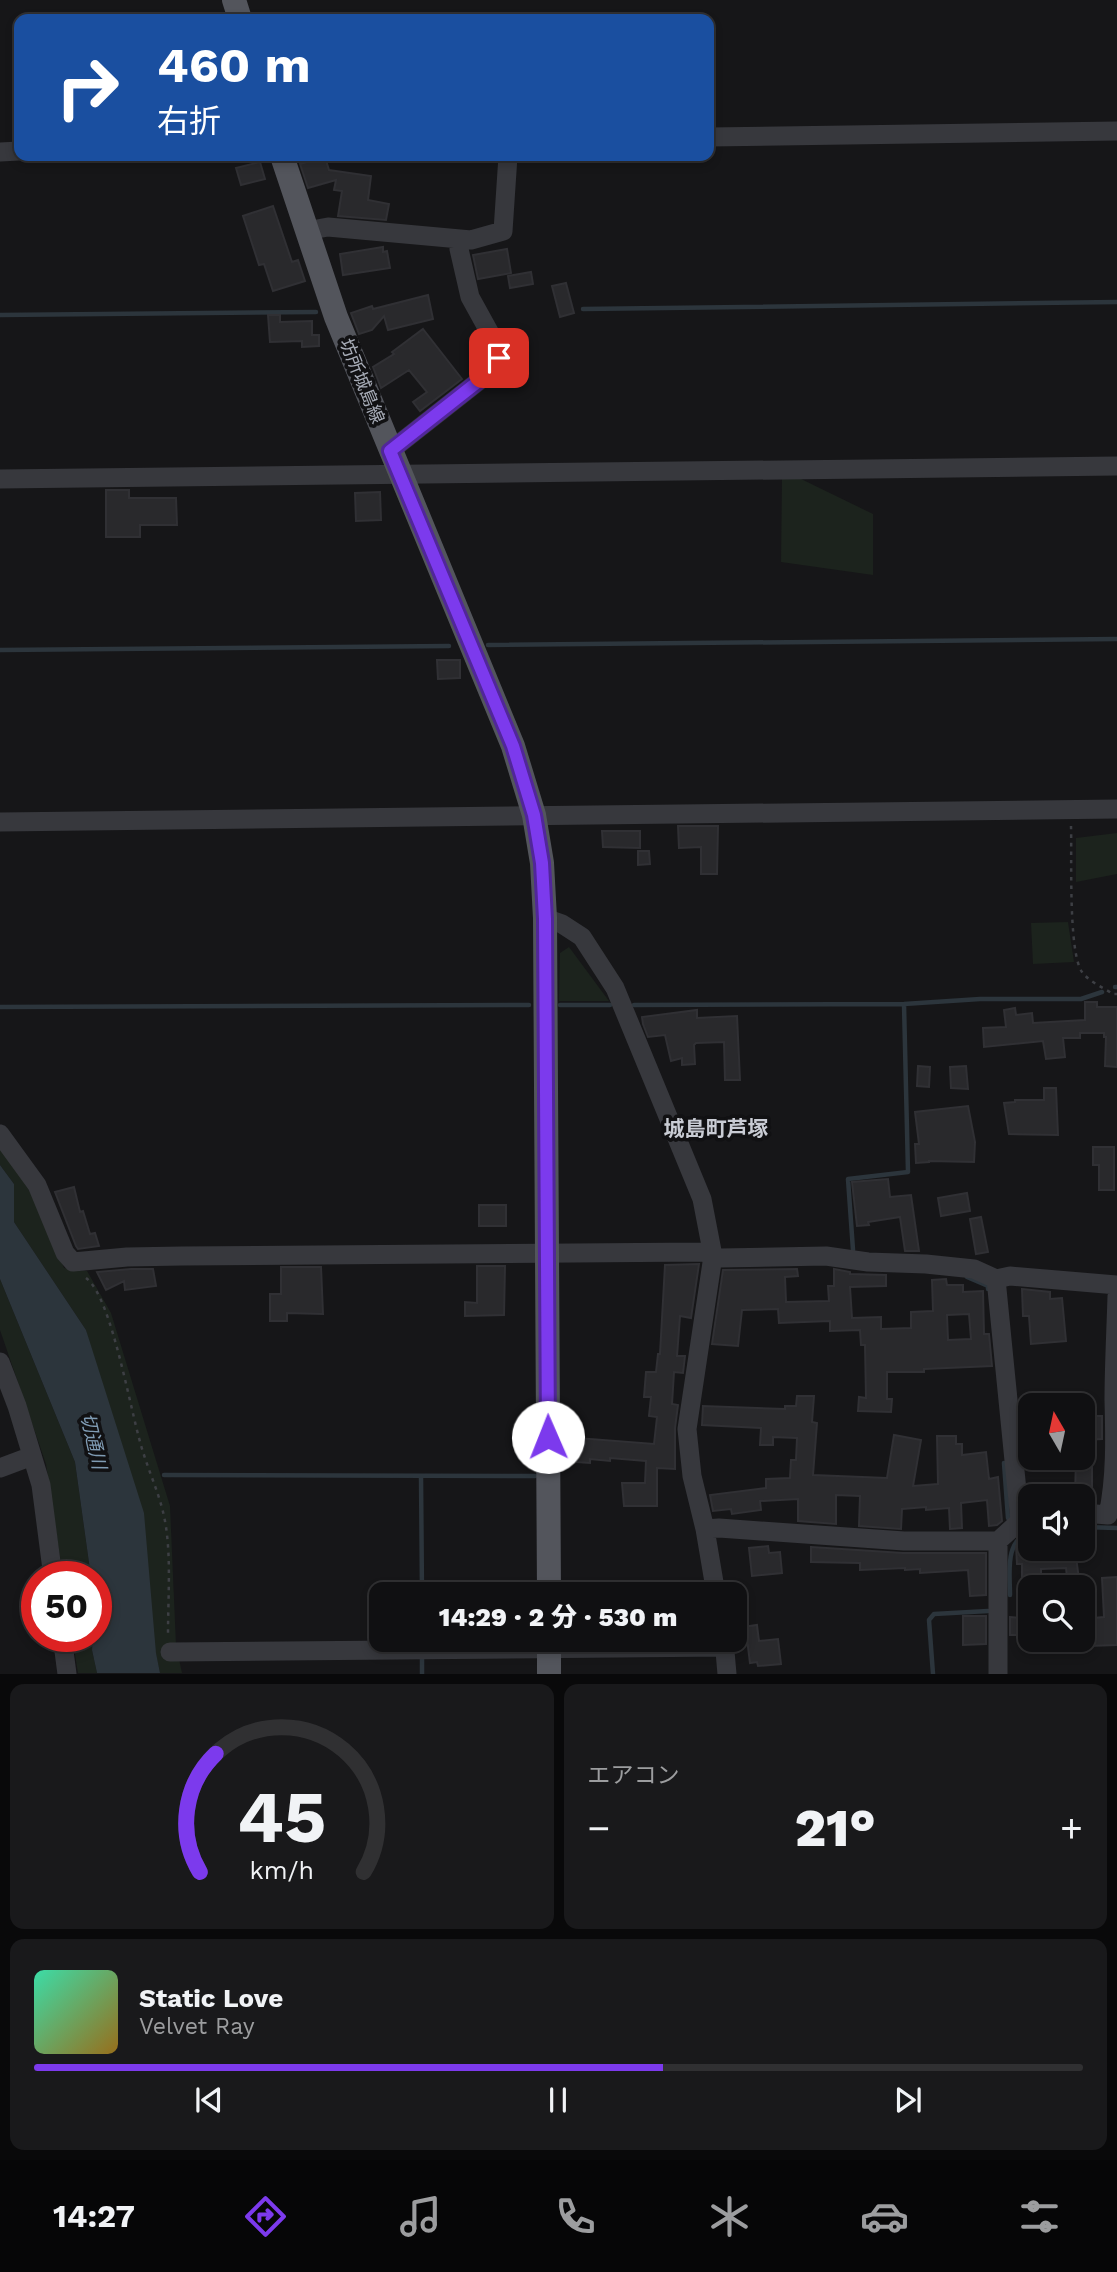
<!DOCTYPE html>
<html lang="ja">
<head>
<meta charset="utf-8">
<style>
	:root { --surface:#101012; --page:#19191b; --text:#f1f3f6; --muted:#9c9d9f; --line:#303032; --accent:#7c3aed }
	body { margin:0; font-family:"Work Sans","Noto Sans JP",sans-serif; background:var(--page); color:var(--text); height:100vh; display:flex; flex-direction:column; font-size:26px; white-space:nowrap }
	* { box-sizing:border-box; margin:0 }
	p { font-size:23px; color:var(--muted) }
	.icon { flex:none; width:38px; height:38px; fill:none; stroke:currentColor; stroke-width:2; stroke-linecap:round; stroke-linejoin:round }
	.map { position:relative; height:1674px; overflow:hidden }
	.side { display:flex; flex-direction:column; gap:10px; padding:10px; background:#09090a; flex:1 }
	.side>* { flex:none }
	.banner { position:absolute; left:14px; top:14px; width:700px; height:147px; border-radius:14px; box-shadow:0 4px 10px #0003,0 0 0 2px var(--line); background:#1a4fa0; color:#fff; overflow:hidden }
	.needle { width:46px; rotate:351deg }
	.controls { position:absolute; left:1018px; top:1393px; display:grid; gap:14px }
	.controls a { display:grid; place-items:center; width:77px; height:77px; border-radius:14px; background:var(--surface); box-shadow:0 4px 10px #0003,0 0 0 2px var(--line); font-size:35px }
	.speed { position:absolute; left:21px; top:1561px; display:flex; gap:14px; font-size:35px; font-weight:700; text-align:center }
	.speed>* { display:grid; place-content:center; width:91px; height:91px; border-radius:50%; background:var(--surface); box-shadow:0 4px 10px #0003,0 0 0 2px var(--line); line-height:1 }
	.speed .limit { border:10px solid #d22; background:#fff; color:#111 }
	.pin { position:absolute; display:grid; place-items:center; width:60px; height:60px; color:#fff; margin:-30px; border-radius:14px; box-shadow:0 4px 10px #0006 }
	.me { position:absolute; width:77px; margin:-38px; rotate:359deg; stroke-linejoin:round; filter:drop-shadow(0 0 5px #0008) }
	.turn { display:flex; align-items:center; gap:24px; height:147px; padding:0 28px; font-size:32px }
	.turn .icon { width:91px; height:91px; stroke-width:2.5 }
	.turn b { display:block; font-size:49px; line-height:60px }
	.big { font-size:52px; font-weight:800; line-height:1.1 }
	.side .tile { flex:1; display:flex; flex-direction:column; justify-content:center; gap:10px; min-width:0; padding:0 24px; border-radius:14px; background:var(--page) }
	.side .dial { align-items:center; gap:0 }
	.dial svg { height:182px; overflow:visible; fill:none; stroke:var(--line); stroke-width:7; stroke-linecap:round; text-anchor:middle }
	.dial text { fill:var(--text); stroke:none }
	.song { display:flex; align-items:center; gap:21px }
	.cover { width:84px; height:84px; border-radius:10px; background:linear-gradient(135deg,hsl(160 70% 55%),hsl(40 70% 35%)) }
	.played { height:7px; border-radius:4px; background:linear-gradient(90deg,var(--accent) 60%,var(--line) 60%) }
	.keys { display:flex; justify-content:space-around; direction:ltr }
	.heat { display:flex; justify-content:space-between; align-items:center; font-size:38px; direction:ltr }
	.side .tiles { flex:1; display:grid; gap:10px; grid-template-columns:1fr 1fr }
	.tile:last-child { grid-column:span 2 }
	.trip { position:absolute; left:369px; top:1582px; width:378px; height:70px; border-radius:14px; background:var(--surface); box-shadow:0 4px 10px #0003,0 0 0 2px var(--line); font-weight:800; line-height:70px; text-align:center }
	.tab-bar { display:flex; height:112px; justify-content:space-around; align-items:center; background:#060607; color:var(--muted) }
	.tab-bar .icon { width:49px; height:49px }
	.tab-bar .on { color:var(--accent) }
	.tab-bar b { font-size:32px; color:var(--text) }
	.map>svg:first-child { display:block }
	.green { fill:#1c231d }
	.water { fill:#2c353c }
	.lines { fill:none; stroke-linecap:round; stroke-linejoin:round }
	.stream { stroke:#2c353c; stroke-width:4.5 }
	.building { fill:#29292c; stroke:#303034; stroke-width:2; fill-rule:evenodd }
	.path { stroke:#3d3f44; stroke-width:2.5; stroke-dasharray:3.5 5; stroke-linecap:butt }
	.minor { stroke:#37383d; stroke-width:19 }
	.major { stroke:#53555c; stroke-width:24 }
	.route-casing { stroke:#51269a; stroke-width:18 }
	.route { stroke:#7c3aed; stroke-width:12 }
	.labels { text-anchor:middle; stroke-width:7; stroke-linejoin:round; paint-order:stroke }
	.street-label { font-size:18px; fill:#a8adb8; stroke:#111113 }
	.water-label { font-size:19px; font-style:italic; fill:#7f9bb3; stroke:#111113 }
	.quarter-label { font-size:21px; font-weight:bold; fill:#c9ccd4; stroke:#111113 }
</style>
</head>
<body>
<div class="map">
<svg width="1117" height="1674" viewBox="0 0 1117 1674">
	<rect width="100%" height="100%" fill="#161618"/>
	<path class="green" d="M797 477 873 514V575L781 562 782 478Z
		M1117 833V874L1076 882V838Z
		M1068 922 1074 962 1033 964 1031 923Z
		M569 947 609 1001H559L560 953Z
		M0 1146 32 1189 64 1268 87 1271 111 1313 170 1506 176 1645 182 1673H160L86 1330 14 1222V1184L0 1165Z
		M0 1279 75 1462 91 1577H63L46 1464 0 1330Z
		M72 1636H93L92 1650 97 1673H78Z"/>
	<path class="water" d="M0 1165 14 1184V1222L86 1330 144 1513 156 1653 160 1673H97L92 1650 93 1636H96V1577H91L75 1462 0 1279Z"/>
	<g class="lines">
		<path class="stream" d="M583 309 1117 302
			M0 315 316 312
			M488 645 1117 639
			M0 650 449 646
			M1115 987H1117
			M560 1005H610
			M634 1005 904 1004 980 999H1081L1102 992
			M0 1007 529 1005
			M853 1250 848 1179 908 1172 904 1004
			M967 1277 988 1286V1289
			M1004 1463 1008 1518
			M164 1475 535 1476
			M421 1476 422 1594
			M1083 1527 1117 1528
			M1010 1595C1010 1572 1004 1541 1031 1531
			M422 1656V1674
			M933 1674 929 1620 934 1614 988 1611"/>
	</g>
	<path class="building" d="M325 157 329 170 371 176 368 200 389 204 386 220 338 216 342 191 334 190 336 180 308 188 300 164Z
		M260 162 265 179 241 185 236 168Z
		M273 206 292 262 298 260 305 281 273 291 264 264 259 265 243 216Z
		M383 247V252L387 251 390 268 343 275 340 254Z
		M507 249 511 273 478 279 473 255Z
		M531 272 533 284 510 288 508 276Z
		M566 283 574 313 560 317 552 286Z
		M428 295 433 319 388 330 384 316 372 330 359 334 351 313 372 306 373 309Z
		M268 315H280V322L312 321V335H319V346L302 347V341L270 342Z
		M423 329 462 379 420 411 413 402 427 392 409 370 381 388 373 367 394 354 392 352Z
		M106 490H129V498H176L177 525H140V537H106Z
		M380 492 381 520 356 521 355 493Z
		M437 660H460V678L438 679Z
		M678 826H718L717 874H701V847L679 848Z
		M602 831H640V848L603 847Z
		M638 851H649L650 864 638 865Z
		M1085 1002H1097V1007H1117V1067L1105 1066 1106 1037H1104V1033H1080V1038H1063L1065 1057 1046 1059 1043 1041 984 1047 983 1028 1006 1027 1004 1010 1015 1008 1016 1015 1032 1013 1033 1023 1085 1020Z
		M697 1010V1018L737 1016 740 1080H725L724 1042 696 1043 694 1045 695 1064 682 1065V1058L671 1061 665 1035 648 1037 643 1024 642 1017Z
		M918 1066 930 1067 929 1087 917 1086Z
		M966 1066 968 1089 951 1088 950 1067Z
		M1044 1088H1056L1058 1135 1009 1134 1004 1103 1015 1102V1100H1044Z
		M968 1106 975 1142 974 1162 929 1161V1162L916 1163 915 1144H919L915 1112Z
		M1093 1147H1114V1190H1099V1165H1093Z
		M888 1179 890 1197 911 1195 919 1251H905L900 1217 868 1222 869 1225 857 1226 852 1182Z
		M74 1187 80 1212 83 1211 90 1234 95 1233 99 1246 78 1249 76 1246 55 1192Z
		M967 1193 970 1211 941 1216 938 1198Z
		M479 1205H506V1226H479Z
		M981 1217 988 1252 976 1254 970 1219Z
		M699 1264 691 1318 680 1316 677 1356H685L683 1373 674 1372 672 1404 678 1405 675 1428V1469L657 1468V1506H624L622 1483H645L646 1461 610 1458V1461L590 1459V1463L577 1462 578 1438 654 1444 657 1417 649 1416 651 1397H644L646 1372H656L658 1354H660L665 1265Z
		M477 1266H505L504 1315 465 1316V1302L477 1303Z
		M281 1267H321L323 1314 287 1313V1321H270V1294H281Z
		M131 1269H153L156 1286 125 1290 124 1281 106 1290 97 1272Z
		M797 1269 798 1276 785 1277 786 1302 829 1301 828 1286H834V1269L850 1272V1274L886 1275V1286L850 1287 852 1318 881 1317V1329L911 1328V1312L933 1311 932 1280 946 1279 947 1285H963V1292L983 1291 984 1334H989L992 1366 924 1369V1372H887V1399H892L891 1412 858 1411 859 1397 866 1398 865 1345H861L860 1330 830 1331V1321L779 1323 778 1309 742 1310 738 1346 712 1344 723 1270ZM969 1314 971 1339 948 1340 947 1315Z
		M1022 1289 1050 1292V1299L1062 1298 1066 1341 1031 1344 1029 1316H1023Z
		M797 1396H814L812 1422 817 1423 813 1475 887 1478 894 1435 921 1440 913 1486 938 1484 937 1436H956V1444H962V1455L986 1452 989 1479 998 1477 1002 1521 997 1525 989 1526 987 1500 961 1503 962 1528 950 1529 949 1508 926 1510V1507L902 1509 901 1529 859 1526 860 1496 836 1495V1524L798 1521V1499L760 1501 761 1510 732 1514 731 1509 713 1511 710 1495 766 1488V1479L790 1478 791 1460H796L797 1438 773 1437V1445H760L761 1428 702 1425 703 1406 785 1409V1406H796Z
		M1083 1416H1102V1439L1083 1440Z
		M1076 1458H1092V1496H1075Z
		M768 1546 769 1553 780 1552 782 1573 752 1576 749 1548Z
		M1016 1546H1031V1549H1075L1080 1587H1068L1066 1568 1041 1569V1587H1022V1564H1017Z
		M811 1547 903 1553H986V1595L970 1596 968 1570 920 1573V1569L905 1570V1568L860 1570V1563L811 1562Z
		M1117 1577V1645L1089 1646 1088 1638H1083V1619L1104 1617 1102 1578Z
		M672 1582V1594H640V1583Z
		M963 1616H986V1644L963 1645Z
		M1010 1617 1031 1619V1639L1019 1638V1635H1010Z
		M757 1625 759 1641 778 1639 781 1664 758 1666 757 1662 750 1663 747 1639 737 1640 735 1628Z"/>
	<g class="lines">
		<path class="path" d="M1071 826C1072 855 1068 952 1082 972 1088 981 1104 988 1113 994H1117
			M86 1278C113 1298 131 1418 144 1455 152 1480 162 1500 166 1527 171 1561 168 1599 168 1634"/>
		<path class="minor" d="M709 137 1117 131
			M0 152 19 151
			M306 231 328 227 460 239 459 249 470 297 497 346 499 358 494 369 390 451
			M460 239 471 240 503 231 508 156
			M0 479 1117 466
			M0 822 1117 809
			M545 918 562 924 582 937 615 988 702 1199 713 1256 687 1429 692 1476 705 1529 716 1594
			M0 1134 37 1185 65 1253 73 1262 127 1257 182 1256 703 1252 720 1258 826 1256 868 1262 926 1264 974 1269 996 1279 1010 1276 1117 1285
			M996 1279 1020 1521
			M0 1362 17 1406 41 1485 53 1577
			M0 1468 32 1456
			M1083 1513 1108 1515C1116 1478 1115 1438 1114 1400 1114 1366 1116 1331 1117 1296
			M705 1529 719 1528 904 1541H998
			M62 1636 67 1674
			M724 1640 727 1674
			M170 1652 725 1647
			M998 1674V1541L1020 1521 1031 1518"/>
		<path class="major" d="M234 0 240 19
			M282 156 336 317 513 746 534 815 542 863 545 918 549 1594
			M549 1640V1674"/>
	</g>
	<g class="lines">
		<g class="route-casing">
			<path id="route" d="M499 358 494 369 390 451 513 746 534 815 542 863 545 919 548 1437"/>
		</g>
		<use href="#route" class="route"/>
	</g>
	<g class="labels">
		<g class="street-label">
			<text transform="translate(362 381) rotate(68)" y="6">坊所城島線</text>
		</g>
		<g class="water-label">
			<text transform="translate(94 1441) rotate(77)" y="7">切通川</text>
		</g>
		<g class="quarter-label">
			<text x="716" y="1136">城島町芦塚</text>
		</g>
	</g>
</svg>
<div class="controls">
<a><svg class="needle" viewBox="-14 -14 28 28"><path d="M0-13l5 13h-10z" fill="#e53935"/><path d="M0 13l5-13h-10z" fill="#9c9d9f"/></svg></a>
<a><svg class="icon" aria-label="sound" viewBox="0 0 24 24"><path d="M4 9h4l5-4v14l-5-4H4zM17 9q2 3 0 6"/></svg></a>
<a><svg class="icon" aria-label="search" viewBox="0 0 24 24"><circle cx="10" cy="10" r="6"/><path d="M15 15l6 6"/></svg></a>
</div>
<div class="speed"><div class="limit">50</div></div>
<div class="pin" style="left:499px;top:358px;background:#d93025"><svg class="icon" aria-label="arrive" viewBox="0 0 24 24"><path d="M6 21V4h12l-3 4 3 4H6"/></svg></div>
<svg class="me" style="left:548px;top:1437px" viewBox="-20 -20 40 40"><circle r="19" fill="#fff"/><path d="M0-13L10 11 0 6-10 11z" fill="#7c3aed"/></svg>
<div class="trip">14:29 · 2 分 · 530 m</div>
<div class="banner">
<div class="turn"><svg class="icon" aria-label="right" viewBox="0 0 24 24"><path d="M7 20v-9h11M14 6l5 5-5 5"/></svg><div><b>460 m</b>右折</div></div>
</div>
</div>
<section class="side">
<div class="tiles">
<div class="tile dial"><svg viewBox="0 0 100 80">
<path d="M14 69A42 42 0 1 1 86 69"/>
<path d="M14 69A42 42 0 0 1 21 17" stroke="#7c3aed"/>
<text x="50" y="56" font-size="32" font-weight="700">45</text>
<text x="50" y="72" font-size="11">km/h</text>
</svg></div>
<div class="tile"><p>エアコン</p>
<div class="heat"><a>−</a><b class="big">21°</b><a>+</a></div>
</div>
<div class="tile">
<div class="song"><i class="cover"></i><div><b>Static Love</b><p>Velvet Ray</p></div></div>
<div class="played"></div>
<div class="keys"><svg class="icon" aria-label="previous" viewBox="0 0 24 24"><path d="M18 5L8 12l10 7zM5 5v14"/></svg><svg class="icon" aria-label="pause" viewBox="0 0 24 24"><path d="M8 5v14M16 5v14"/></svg><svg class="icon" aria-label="next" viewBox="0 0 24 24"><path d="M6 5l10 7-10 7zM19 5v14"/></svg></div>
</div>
</div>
</section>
<nav class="tab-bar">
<b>14:27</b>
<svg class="icon on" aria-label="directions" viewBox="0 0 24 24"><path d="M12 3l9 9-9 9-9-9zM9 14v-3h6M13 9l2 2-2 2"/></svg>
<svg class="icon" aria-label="music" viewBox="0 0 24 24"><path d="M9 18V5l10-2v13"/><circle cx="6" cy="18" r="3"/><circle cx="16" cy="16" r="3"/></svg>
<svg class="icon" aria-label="phone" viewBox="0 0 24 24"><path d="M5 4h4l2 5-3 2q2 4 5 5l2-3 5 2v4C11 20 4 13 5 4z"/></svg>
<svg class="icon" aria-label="climate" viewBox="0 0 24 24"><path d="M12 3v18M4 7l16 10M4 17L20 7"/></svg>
<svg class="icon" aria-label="car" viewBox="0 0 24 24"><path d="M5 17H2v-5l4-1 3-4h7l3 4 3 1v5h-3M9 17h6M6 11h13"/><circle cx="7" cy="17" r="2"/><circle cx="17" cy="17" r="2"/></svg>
<svg class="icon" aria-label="filters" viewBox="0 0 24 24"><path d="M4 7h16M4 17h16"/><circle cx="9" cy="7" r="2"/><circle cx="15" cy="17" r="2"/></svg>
</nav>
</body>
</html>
